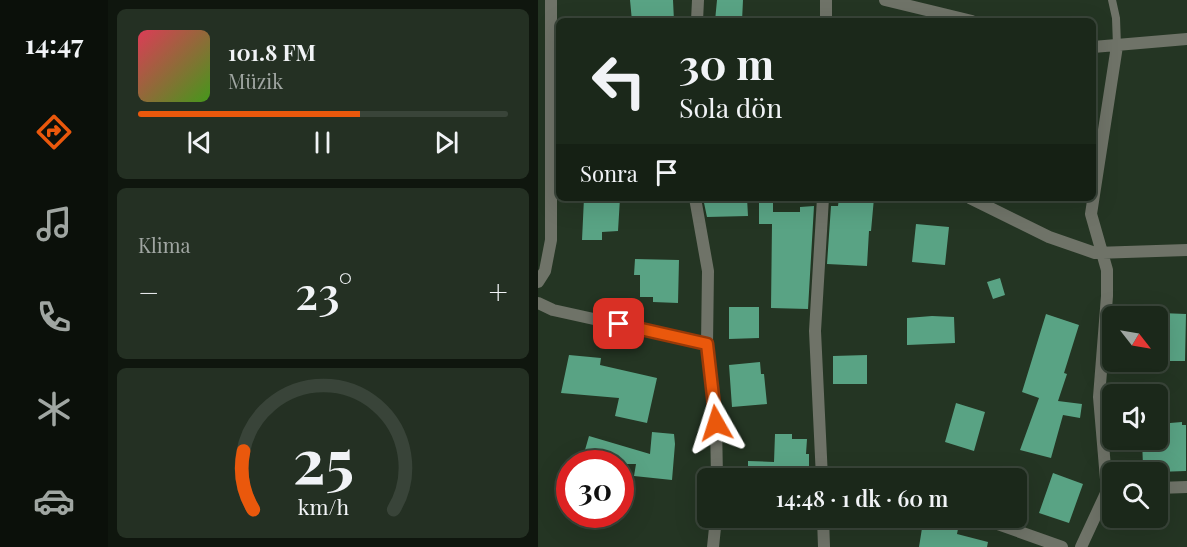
<!DOCTYPE html>
<html lang="tr">
<head>
<meta charset="utf-8">
<style>
	:root { --surface:#1b281a; --page:#243023; --text:#f1f3f6; --muted:#a0a6a2; --line:#394439; --accent:#ea580c }
	body { margin:0; font-family:"Playfair Display",serif; background:var(--page); color:var(--text); height:100vh; display:flex; flex-direction:column; font-size:22px; white-space:nowrap }
	* { box-sizing:border-box; margin:0 }
	p { font-size:20px; color:var(--muted) }
	.icon { flex:none; width:33px; height:33px; fill:none; stroke:currentColor; stroke-width:2; stroke-linecap:round; stroke-linejoin:round }
	.map { position:relative; flex:1; overflow:hidden }
	.details { display:flex; flex-direction:column; gap:9px; padding:9px; background:#0f160e; width:430px }
	.details>* { flex:none }
	.banner { position:absolute; left:18px; top:18px; width:540px; height:183px; border-radius:9px; box-shadow:0 6px 24px #0002,0 0 0 2px var(--line); background:#1b281a; color:var(--text); overflow:hidden }
	.needle { width:39px; rotate:121deg }
	.fabs { position:absolute; left:564px; top:306px; display:grid; gap:12px }
	.fabs a { display:grid; place-items:center; width:66px; height:66px; border-radius:9px; background:var(--surface); box-shadow:0 6px 24px #0002,0 0 0 2px var(--line); font-size:30px }
	.speed { position:absolute; left:18px; top:450px; display:flex; gap:12px; font-size:30px; font-weight:700; text-align:center }
	.speed>* { display:grid; place-content:center; width:78px; height:78px; border-radius:50%; background:var(--surface); box-shadow:0 6px 24px #0002,0 0 0 2px var(--line); line-height:1 }
	.speed .limit { border:9px solid #d22; background:#fff; color:#111 }
	.pin { position:absolute; display:grid; place-items:center; width:51px; height:51px; color:#fff; margin:-26px; border-radius:12px; box-shadow:0 3px 9px #0006 }
	.me { position:absolute; width:66px; margin:-33px; rotate:354deg; stroke-linejoin:round; filter:drop-shadow(0 0 4px #0008) }
	.turn { display:flex; align-items:center; gap:21px; height:126px; padding:0 24px; font-size:27px }
	.turn .icon { width:78px; height:78px; stroke-width:2.5 }
	.turn b { display:block; font-size:42px; line-height:51px }
	.then { display:flex; align-items:center; height:57px; padding:0 24px; background:#0003; gap:12px; font-size:22px }
	.big { font-size:45px; font-weight:600; line-height:1.1 }
	.details .widget { flex:1; display:flex; flex-direction:column; justify-content:center; gap:9px; min-width:0; padding:0 21px; border-radius:9px; background:var(--page) }
	.details .dial { align-items:center; gap:0 }
	.dial svg { height:156px; overflow:visible; fill:none; stroke:var(--line); stroke-width:7; stroke-linecap:round; text-anchor:middle }
	.dial text { fill:var(--text); stroke:none }
	.song { display:flex; align-items:center; gap:18px }
	.cover { width:72px; height:72px; border-radius:9px; background:linear-gradient(135deg,hsl(350 70% 55%),hsl(100 70% 35%)) }
	.played { height:6px; border-radius:3px; background:linear-gradient(90deg,var(--accent) 60%,var(--line) 60%) }
	.keys { display:flex; justify-content:space-around; direction:ltr }
	.heat { display:flex; justify-content:space-between; align-items:center; font-size:33px; direction:ltr }
	.trip { position:absolute; left:159px; top:468px; width:330px; height:60px; border-radius:9px; background:var(--surface); box-shadow:0 6px 24px #0002,0 0 0 2px var(--line); font-weight:600; line-height:60px; text-align:center }
	main { display:flex; flex:1; min-height:0 }
	.tabs { display:flex; flex-direction:column; width:108px; justify-content:space-around; align-items:center; background:#0b100a; color:var(--muted) }
	.tabs .icon { width:42px; height:42px }
	.tabs .selected { color:var(--accent) }
	.tabs b { font-size:27px; color:var(--text) }
	.map>svg:first-child { display:block }
	.building { fill:#59a384 }
	.lines { fill:none; stroke-linecap:round; stroke-linejoin:round }
	.lane { stroke:#6f7368; stroke-width:8 }
	.street { stroke:#6f7368; stroke-width:12 }
	.route-casing { stroke:#983908; stroke-width:15 }
	.route { stroke:#ea580c; stroke-width:10 }
</style>
</head>
<body>
<main>
<nav class="tabs">
<b>14:47</b>
<svg class="icon selected" aria-label="directions" viewBox="0 0 24 24"><path d="M12 3l9 9-9 9-9-9zM9 14v-3h6M13 9l2 2-2 2"/></svg>
<svg class="icon" aria-label="music" viewBox="0 0 24 24"><path d="M9 18V5l10-2v13"/><circle cx="6" cy="18" r="3"/><circle cx="16" cy="16" r="3"/></svg>
<svg class="icon" aria-label="phone" viewBox="0 0 24 24"><path d="M5 4h4l2 5-3 2q2 4 5 5l2-3 5 2v4C11 20 4 13 5 4z"/></svg>
<svg class="icon" aria-label="climate" viewBox="0 0 24 24"><path d="M12 3v18M4 7l16 10M4 17L20 7"/></svg>
<svg class="icon" aria-label="car" viewBox="0 0 24 24"><path d="M5 17H2v-5l4-1 3-4h7l3 4 3 1v5h-3M9 17h6M6 11h13"/><circle cx="7" cy="17" r="2"/><circle cx="17" cy="17" r="2"/></svg>
</nav>
<section class="details">
<div class="widget">
<div class="song"><i class="cover"></i><div><b>101.8 FM</b><p>Müzik</p></div></div>
<div class="played"></div>
<div class="keys"><svg class="icon" aria-label="previous" viewBox="0 0 24 24"><path d="M18 5L8 12l10 7zM5 5v14"/></svg><svg class="icon" aria-label="pause" viewBox="0 0 24 24"><path d="M8 5v14M16 5v14"/></svg><svg class="icon" aria-label="next" viewBox="0 0 24 24"><path d="M6 5l10 7-10 7zM19 5v14"/></svg></div>
</div>
<div class="widget"><p>Klima</p>
<div class="heat"><a>−</a><b class="big">23°</b><a>+</a></div>
</div>
<div class="widget dial"><svg viewBox="0 0 100 80">
<path d="M14 69A42 42 0 1 1 86 69"/>
<path d="M14 69A42 42 0 0 1 9 39" stroke="#ea580c"/>
<text x="50" y="56" font-size="32" font-weight="700">25</text>
<text x="50" y="72" font-size="11">km/h</text>
</svg></div>
</section>
<div class="map">
<svg width="649" height="547" viewBox="0 0 649 547">
	<rect width="100%" height="100%" fill="#243523"/>
	<path class="building" d="M92 0H135L136 21H94Z
		M179 0H205L204 21H177Z
		M46 198H82L80 231 64 232V240H44Z
		M165 198H209L210 216 169 217Z
		M301 198H336L333 231H331L329 266 289 264 293 206H300Z
		M221 203H235V212H262V207L276 206 270 309 233 308 234 224H221Z
		M378 224 411 227 407 265 374 262Z
		M97 259 141 260 140 303 115 302V297H102V275H96Z
		M462 278 467 295 455 299 449 282Z
		M191 307H221V338L191 339Z
		M623 313 648 314 647 361H620V319Z
		M508 314 541 325 526 373 529 374 520 401 544 404 542 418 525 415 513 458 482 450 501 398 484 392Z
		M394 316 416 317 417 343 369 345V318Z
		M31 355 63 358 62 365 119 378 109 423 77 416 81 398 23 393Z
		M329 355V384H295V356Z
		M222 362 223 374H226L229 404 194 407 191 365Z
		M418 403 447 412 436 451 407 442Z
		M644 422V425H648V471L619 472V466H605L604 440H620V424Z
		M114 432 136 434 137 444 134 480 96 476 98 464H43L51 436 112 454Z
		M237 434H254V439H269L268 454H271V478H210V461L236 462Z
		M515 473 545 484 531 523 501 513Z
		M385 522 420 529 419 534 450 542 449 547H381Z"/>
	<g class="lines">
		<path class="lane" d="M574 0 578 18 579 46"/>
		<path class="street" d="M288 0V21
			M347 0 434 21
			M159 21 160 0
			M555 47 649 39
			M157 198 170 271 169 344 178 423 179 478
			M432 198 511 237 557 253 649 250
			M0 282 7 271 13 240V0
			M0 303 15 310 169 344
			M284 478 277 331 285 198
			M620 488 649 487
			M569 491 561 397 569 296V270L553 214 579 46
			M285 518 286 547
			M443 518 524 547
			M175 547 178 518
			M543 547 569 491H574"/>
	</g>
	<g class="lines">
		<g class="route-casing">
			<path id="route" d="M81 324 169 344 178 423"/>
		</g>
		<use href="#route" class="route"/>
	</g>
</svg>
<div class="fabs">
<a><svg class="needle" viewBox="-14 -14 28 28"><path d="M0-13l5 13h-10z" fill="#e53935"/><path d="M0 13l5-13h-10z" fill="#a0a6a2"/></svg></a>
<a><svg class="icon" aria-label="sound" viewBox="0 0 24 24"><path d="M4 9h4l5-4v14l-5-4H4zM17 9q2 3 0 6"/></svg></a>
<a><svg class="icon" aria-label="search" viewBox="0 0 24 24"><circle cx="10" cy="10" r="6"/><path d="M15 15l6 6"/></svg></a>
</div>
<div class="speed"><div class="limit">30</div></div>
<div class="pin" style="left:81px;top:324px;background:#d93025"><svg class="icon" aria-label="arrive" viewBox="0 0 24 24"><path d="M6 21V4h12l-3 4 3 4H6"/></svg></div>
<svg class="me" style="left:178px;top:423px" viewBox="-20 -20 40 40"><path d="M0-17L14 15 0 8-14 15z" fill="#ea580c" stroke="#fff" stroke-width="4"/></svg>
<div class="trip">14:48 · 1 dk · 60 m</div>
<div class="banner">
<div class="turn"><svg class="icon" aria-label="left" viewBox="0 0 24 24"><path d="M17 20v-9H6M10 6l-5 5 5 5"/></svg><div><b>30 m</b>Sola dön</div></div>
<div class="then">Sonra<svg class="icon" aria-label="arrive" viewBox="0 0 24 24"><path d="M6 21V4h12l-3 4 3 4H6"/></svg></div>
</div>
</div>
</main>
</body>
</html>
